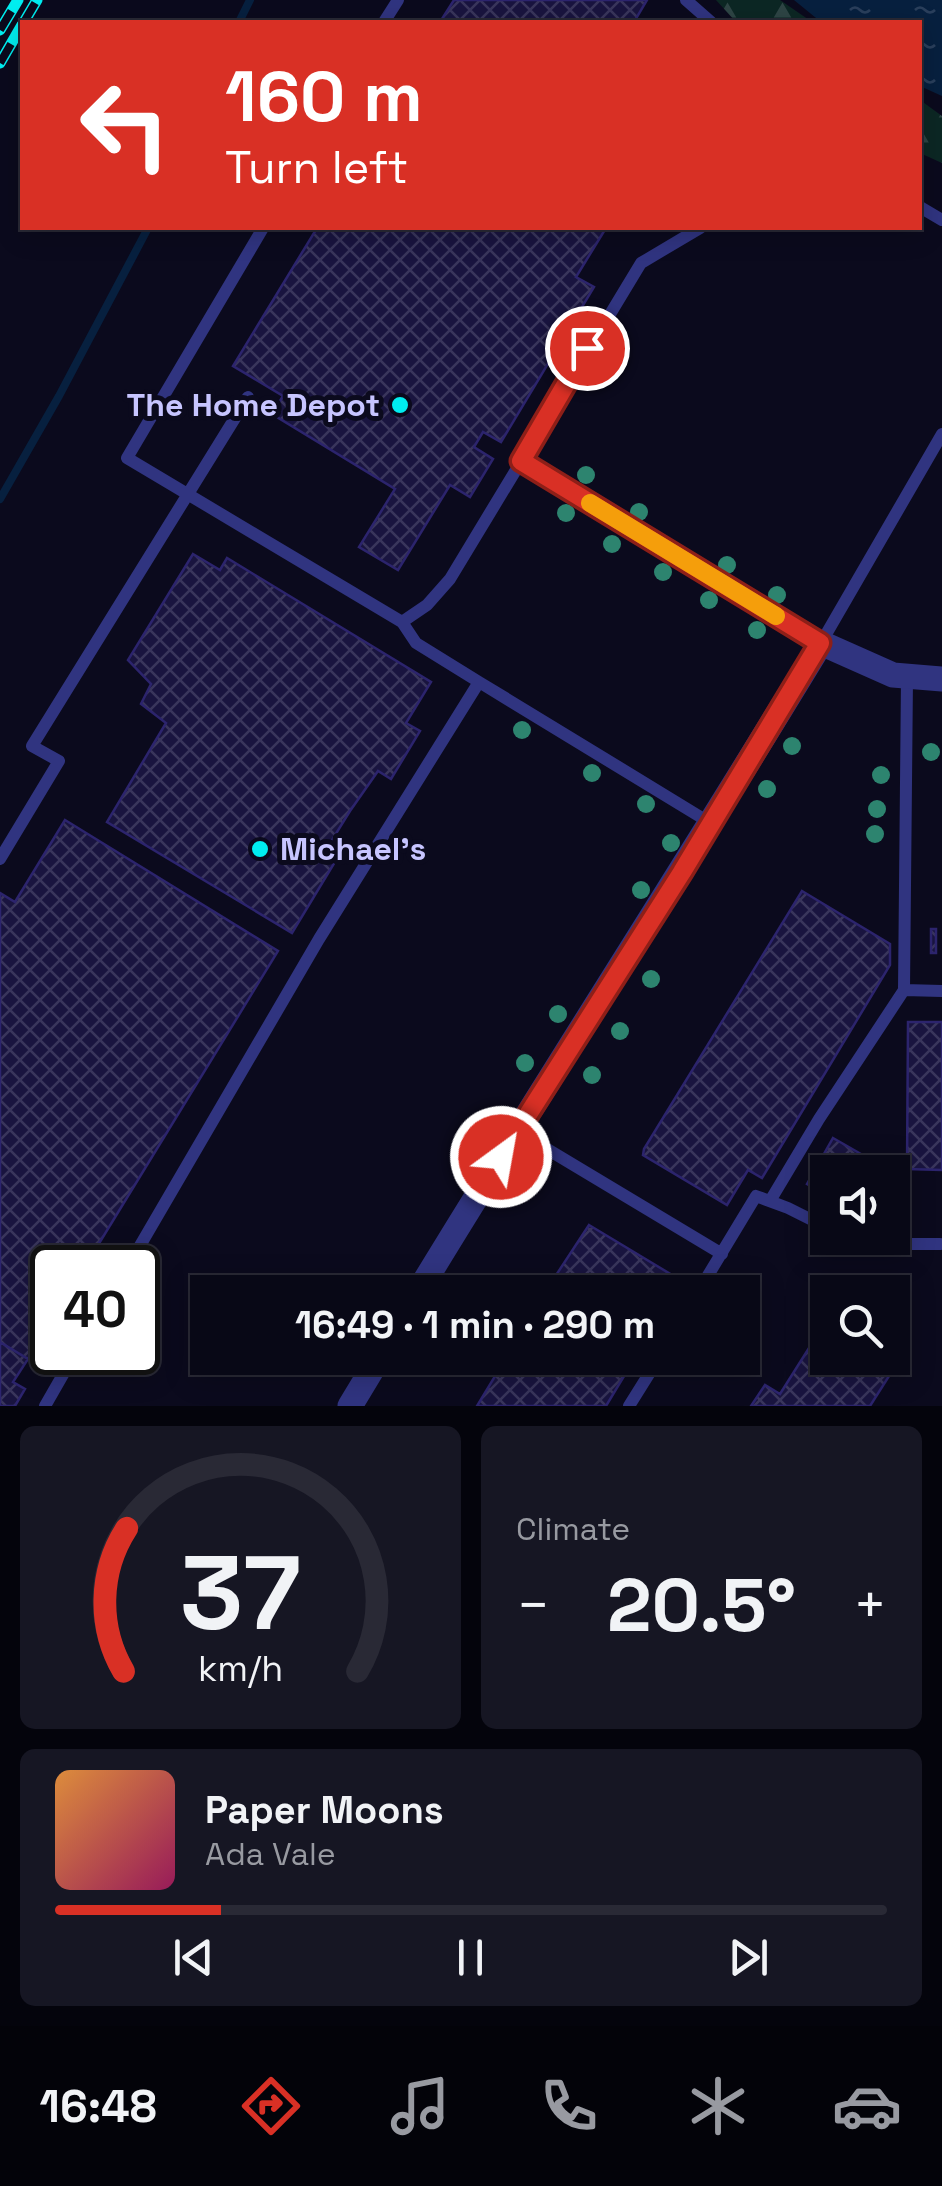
<!DOCTYPE html>
<html lang="en">
<head>
<meta charset="utf-8">
<style>
	:root { --surface:#080816; --page:#161623; --text:#f1f3f6; --muted:#989aa1; --line:#292935; --accent:#d93025 }
	body { margin:0; font-family:"Space Grotesk",sans-serif; background:var(--page); color:var(--text); height:100vh; display:flex; flex-direction:column; font-size:38px; white-space:nowrap }
	* { box-sizing:border-box; margin:0 }
	p { font-size:32px; color:var(--muted) }
	.icon { flex:none; width:55px; height:55px; fill:none; stroke:currentColor; stroke-width:2; stroke-linecap:round; stroke-linejoin:round }
	.map { position:relative; height:1406px; overflow:hidden }
	.panel { display:flex; flex-direction:column; gap:20px; padding:20px; background:#04040c; flex:1 }
	.panel>* { flex:none }
	.banner { position:absolute; left:20px; top:20px; width:902px; height:210px; border-radius:0px; box-shadow:0 5px 25px #0003,0 0 0 2px var(--line); background:#d93025; color:#fff; overflow:hidden }
	.tools { position:absolute; left:810px; top:1155px; display:grid; gap:20px }
	.tools a { display:grid; place-items:center; width:100px; height:100px; border-radius:0px; background:var(--surface); box-shadow:0 5px 25px #0003,0 0 0 2px var(--line); font-size:50px }
	.speed { position:absolute; left:30px; top:1245px; display:flex; gap:20px; font-size:50px; font-weight:700; text-align:center }
	.speed>* { display:grid; place-content:center; width:130px; height:130px; border-radius:50%; background:var(--surface); box-shadow:0 5px 25px #0003,0 0 0 2px var(--line); line-height:1 }
	.speed .limit { border:5px solid #111; border-radius:15px; background:#fff; color:#111 }
	.pin { position:absolute; display:grid; place-items:center; width:85px; height:85px; color:#fff; margin:-42px; border:5px solid #fff; border-radius:50%; box-shadow:0 2px 10px #0007 }
	.me { position:absolute; width:110px; margin:-55px; rotate:32deg; stroke-linejoin:round; filter:drop-shadow(0 0 8px #0008) }
	.turn { display:flex; align-items:center; gap:35px; height:210px; padding:0 40px; font-size:45px }
	.turn .icon { width:130px; height:130px; stroke-width:2.5 }
	.turn b { display:block; font-size:70px; line-height:85px }
	.big { font-size:75px; font-weight:600; line-height:1.1 }
	.panel .tile { flex:1; display:flex; flex-direction:column; justify-content:center; gap:15px; min-width:0; padding:0 35px; border-radius:15px; background:var(--page) }
	.panel .dial { align-items:center; gap:0 }
	.dial svg { height:260px; overflow:visible; fill:none; stroke:var(--line); stroke-width:7; stroke-linecap:round; text-anchor:middle }
	.dial text { fill:var(--text); stroke:none }
	.song { display:flex; align-items:center; gap:30px }
	.cover { width:120px; height:120px; border-radius:15px; background:linear-gradient(135deg,hsl(30 70% 55%),hsl(330 70% 35%)) }
	.played { height:10px; border-radius:5px; background:linear-gradient(90deg,var(--accent) 20%,var(--line) 20%) }
	.keys { display:flex; justify-content:space-around; direction:ltr }
	.heat { display:flex; justify-content:space-between; align-items:center; font-size:55px; direction:ltr }
	.panel .tiles { flex:1; display:grid; gap:20px; grid-template-columns:1fr 1fr }
	.tile:last-child { grid-column:span 2 }
	.trip { position:absolute; left:190px; top:1275px; width:570px; height:100px; border-radius:0px; background:var(--surface); box-shadow:0 5px 25px #0003,0 0 0 2px var(--line); font-weight:600; line-height:100px; text-align:center }
	.tab-bar { display:flex; height:160px; justify-content:space-around; align-items:center; background:#030309; color:var(--muted) }
	.tab-bar .icon { width:70px; height:70px }
	.tab-bar .selected { color:var(--accent) }
	.tab-bar b { font-size:45px; color:var(--text) }
	.map>svg:first-child { display:block }
	.forest { fill:url(#forest-firs) }
	.water { fill:url(#water-ripples) }
	.lines { fill:none; stroke-linecap:round; stroke-linejoin:round }
	.stream { stroke:#07203f; stroke-width:8 }
	.building { fill:url(#building-cross-hatch); stroke:#2c246d; stroke-width:2.5 }
	.service { stroke:#303480; stroke-width:12 }
	.tertiary { stroke:#303480; stroke-width:25 }
	.rail-casing { stroke:#00edf0; stroke-width:11 }
	.rail { stroke:#0b0a1d; stroke-width:8; stroke-dasharray:22; stroke-linecap:butt }
	.tree { fill:#2d846f }
	.route-casing { stroke:#8d1f18; stroke-width:25 }
	.route { stroke:#d93025; stroke-width:18 }
	.slow { stroke:#f59e0b; stroke-width:18 }
	.poi-dot { fill:#00edf0; stroke:#0b0a1d; stroke-width:4 }
	.labels { text-anchor:middle; stroke-width:10; stroke-linejoin:round; paint-order:stroke }
	.poi-label { font-size:32px; font-weight:bold; fill:#c7c5ff; stroke:#0b0a1d; text-anchor:end }
</style>
</head>
<body>
<div class="map">
<svg width="942" height="1406" viewBox="0 0 942 1406">
	<defs>
		<pattern id="forest-firs" width="22" height="20" patternUnits="userSpaceOnUse" patternTransform="scale(2.5)"><rect width="22" height="20" fill="#0c2724"/><path d="M5 1l3.5 6h-7zM16 11l3.5 6h-7z" fill="#2e4545"/></pattern>
		<pattern id="water-ripples" width="26" height="14" patternUnits="userSpaceOnUse" patternTransform="scale(2.5)"><rect width="26" height="14" fill="#07203f"/><path d="M2 4q2-2 4 0t4 0M15 11q2-2 4 0t4 0" fill="none" stroke="#2a3f5c"/></pattern>
		<pattern id="building-cross-hatch" width="8" height="8" patternUnits="userSpaceOnUse" patternTransform="scale(2.5)"><rect width="8" height="8" fill="#19143f"/><path d="M0 0l8 8M0 8l8-8" fill="none" stroke="#39355c"/></pattern>
	</defs>
	<rect width="100%" height="100%" fill="#0b0a1d"/>
	<path class="forest" d="M716 0H780L812 22H736Z
		M920 100 942 116V163L920 153Z"/>
	<path class="water" d="M794 0H942V96L920 86V22H821Z"/>
	<g class="lines">
		<path class="stream" d="M239 22 250 0
			M0 499 59 396 148 228"/>
	</g>
	<path class="building" d="M454 0H647L634 22H440Z
		M317 228H606L576 277 594 287 501 442 483 432 474 447 493 459 470 497 450 485 398 570 359 547 395 489 272 414 283 396 233 366Z
		M193 554 220 570 227 558 431 682 406 723 420 731 391 779 378 771 350 811 332 840 344 847 292 933 107 822 166 723 141 704 151 684 128 660Z
		M65 820 278 951 84 1268H52V1318L28 1359 0 1342V893L15 902Z
		M802 891 890 944V965L762 1178 748 1170 727 1205 643 1155 644 1149Z
		M931 929H936V953H931Z
		M908 1022H942V1170L907 1169Z
		M833 1138 861 1154 846 1172H828V1196L807 1184Z
		M589 1225 682 1281 675 1292H545Z
		M821 1329 828 1333V1358H866L891 1373 870 1406H751L765 1385 780 1394Z
		M0 1342 28 1359 13 1382 25 1389 15 1406H0Z
		M506 1358H635L606 1406H477Z"/>
	<g class="lines">
		<path class="service" d="M686 0 711 22
			M384 22 398 0
			M920 207 942 220
			M263 228 127 458 402 622 427 605 450 579 641 263 700 228
			M521 461 821 643 942 434
			M402 622 416 643 479 682
			M907 678 904 990 942 991
			M0 859 59 761 32 746 248 397
			M517 1131 722 1254
			M770 1201 819 1119 904 990
			M845 1238 856 1244H940
			M127 1268 319 939 479 682 712 824
			M698 1292 756 1196 788 1208 828 1228
			M45 1406 76 1352
			M629 1406 659 1358"/>
		<path class="tertiary" d="M418 1292C550 1075 689 861 821 643L893 675 942 679
			M350 1406 379 1358"/>
		<g class="rail-casing">
			<path id="rail" d="M24 22 37 0
				M0 30 18 0
				M0 63 22 25"/>
		</g>
		<use href="#rail" class="rail"/>
	</g>
	<g class="tree">
		<circle cx="586" cy="475" r="9"/>
		<circle cx="639" cy="512" r="9"/>
		<circle cx="566" cy="513" r="9"/>
		<circle cx="612" cy="544" r="9"/>
		<circle cx="727" cy="565" r="9"/>
		<circle cx="663" cy="572" r="9"/>
		<circle cx="777" cy="595" r="9"/>
		<circle cx="709" cy="600" r="9"/>
		<circle cx="757" cy="630" r="9"/>
		<circle cx="522" cy="730" r="9"/>
		<circle cx="792" cy="746" r="9"/>
		<circle cx="931" cy="752" r="9"/>
		<circle cx="592" cy="773" r="9"/>
		<circle cx="881" cy="775" r="9"/>
		<circle cx="767" cy="789" r="9"/>
		<circle cx="646" cy="804" r="9"/>
		<circle cx="877" cy="809" r="9"/>
		<circle cx="875" cy="834" r="9"/>
		<circle cx="671" cy="843" r="9"/>
		<circle cx="641" cy="890" r="9"/>
		<circle cx="651" cy="979" r="9"/>
		<circle cx="558" cy="1014" r="9"/>
		<circle cx="620" cy="1031" r="9"/>
		<circle cx="525" cy="1063" r="9"/>
		<circle cx="592" cy="1075" r="9"/>
	</g>
	<g class="lines">
		<g class="route-casing">
			<path id="route" d="M501 1157 682 872 820 643 521 461 587 348"/>
		</g>
		<use href="#route" class="route"/>
		<path class="slow" d="M590 503 776 616"/>
	</g>
	<g class="poi-dot">
		<circle cx="400" cy="405" r="10"/>
		<circle cx="260" cy="849" r="10"/>
	</g>
	<g class="labels">
		<g class="poi-label">
			<text x="380" y="416">The Home Depot</text>
			<text x="280" y="860" text-anchor="start">Michael's</text>
		</g>
	</g>
</svg>
<div class="tools">
<a><svg class="icon" aria-label="sound" viewBox="0 0 24 24"><path d="M4 9h4l5-4v14l-5-4H4zM17 9q2 3 0 6"/></svg></a>
<a><svg class="icon" aria-label="search" viewBox="0 0 24 24"><circle cx="10" cy="10" r="6"/><path d="M15 15l6 6"/></svg></a>
</div>
<div class="speed"><div class="limit">40</div></div>
<div class="pin" style="left:587px;top:348px;background:#d93025"><svg class="icon" aria-label="arrive" viewBox="0 0 24 24"><path d="M6 21V4h12l-3 4 3 4H6"/></svg></div>
<svg class="me" style="left:501px;top:1157px" viewBox="-20 -20 40 40"><circle r="17" fill="#d93025" stroke="#fff" stroke-width="3"/><path d="M0-11L8 9 0 5-8 9z" fill="#fff"/></svg>
<div class="trip">16:49 · 1 min · 290 m</div>
<div class="banner">
<div class="turn"><svg class="icon" aria-label="left" viewBox="0 0 24 24"><path d="M17 20v-9H6M10 6l-5 5 5 5"/></svg><div><b>160 m</b>Turn left</div></div>
</div>
</div>
<section class="panel">
<div class="tiles">
<div class="tile dial"><svg viewBox="0 0 100 80">
<path d="M14 69A42 42 0 1 1 86 69"/>
<path d="M14 69A42 42 0 0 1 15 25" stroke="#d93025"/>
<text x="50" y="56" font-size="32" font-weight="700">37</text>
<text x="50" y="72" font-size="11">km/h</text>
</svg></div>
<div class="tile"><p>Climate</p>
<div class="heat"><a>−</a><b class="big">20.5°</b><a>+</a></div>
</div>
<div class="tile">
<div class="song"><i class="cover"></i><div><b>Paper Moons</b><p>Ada Vale</p></div></div>
<div class="played"></div>
<div class="keys"><svg class="icon" aria-label="previous" viewBox="0 0 24 24"><path d="M18 5L8 12l10 7zM5 5v14"/></svg><svg class="icon" aria-label="pause" viewBox="0 0 24 24"><path d="M8 5v14M16 5v14"/></svg><svg class="icon" aria-label="next" viewBox="0 0 24 24"><path d="M6 5l10 7-10 7zM19 5v14"/></svg></div>
</div>
</div>
</section>
<nav class="tab-bar">
<b>16:48</b>
<svg class="icon selected" aria-label="directions" viewBox="0 0 24 24"><path d="M12 3l9 9-9 9-9-9zM9 14v-3h6M13 9l2 2-2 2"/></svg>
<svg class="icon" aria-label="music" viewBox="0 0 24 24"><path d="M9 18V5l10-2v13"/><circle cx="6" cy="18" r="3"/><circle cx="16" cy="16" r="3"/></svg>
<svg class="icon" aria-label="phone" viewBox="0 0 24 24"><path d="M5 4h4l2 5-3 2q2 4 5 5l2-3 5 2v4C11 20 4 13 5 4z"/></svg>
<svg class="icon" aria-label="climate" viewBox="0 0 24 24"><path d="M12 3v18M4 7l16 10M4 17L20 7"/></svg>
<svg class="icon" aria-label="car" viewBox="0 0 24 24"><path d="M5 17H2v-5l4-1 3-4h7l3 4 3 1v5h-3M9 17h6M6 11h13"/><circle cx="7" cy="17" r="2"/><circle cx="17" cy="17" r="2"/></svg>
</nav>
</body>
</html>
